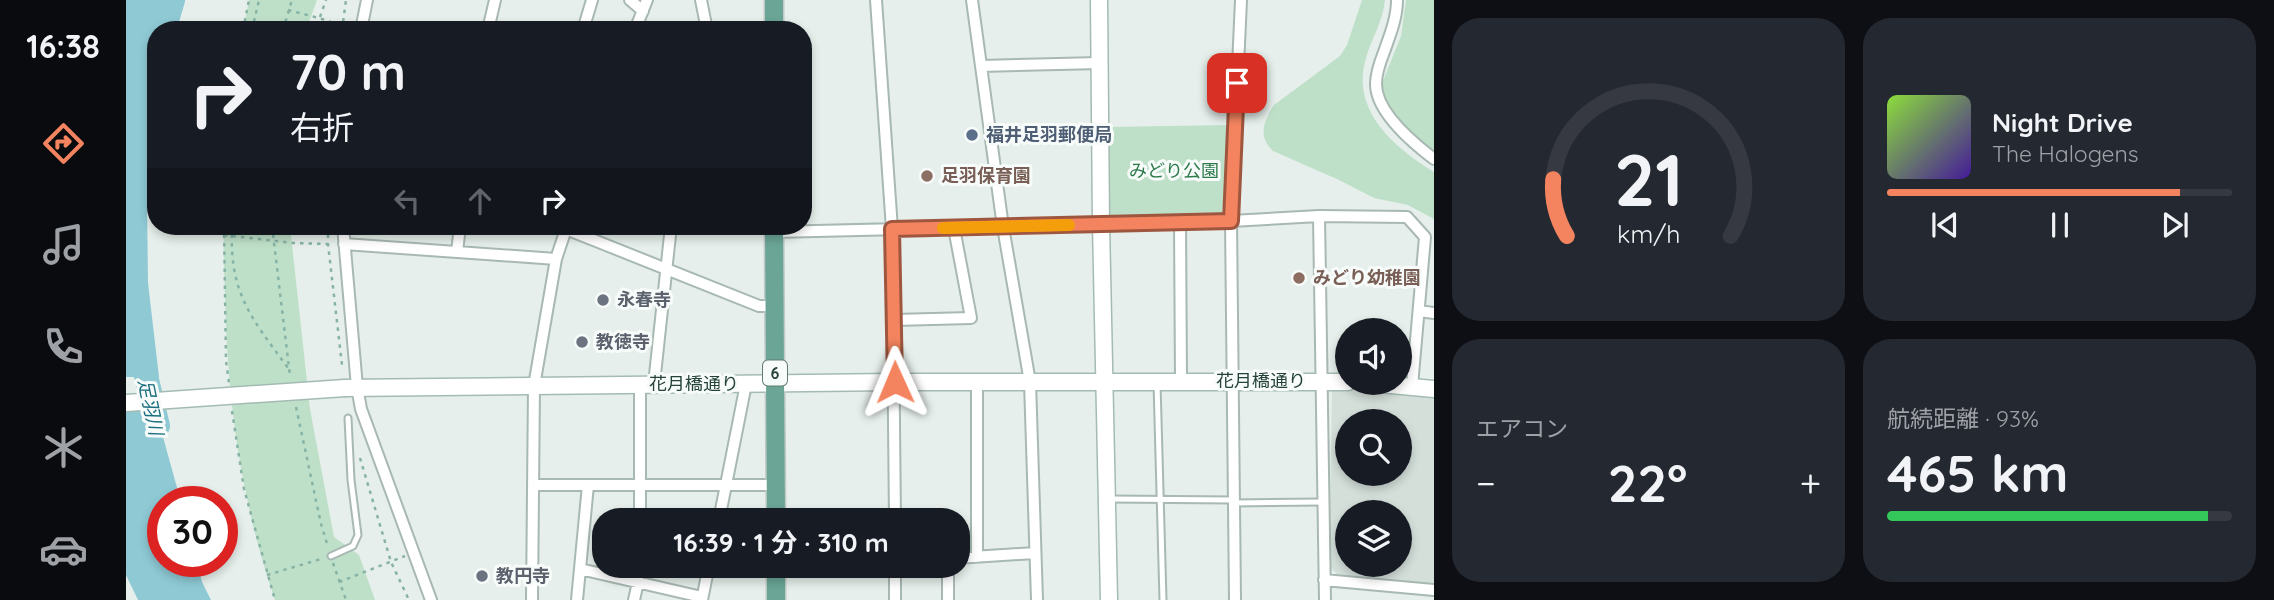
<!DOCTYPE html>
<html lang="ja">
<head>
<meta charset="utf-8">
<style>
	:root { --surface:#171b24; --page:#242831; --text:#f1f3f6; --muted:#9ea1a6; --line:#363941; --accent:#f4845f }
	body { margin:0; font-family:Quicksand,"Noto Sans JP",sans-serif; background:var(--page); color:var(--text); height:100vh; display:flex; flex-direction:column; font-size:26px; white-space:nowrap }
	* { box-sizing:border-box; margin:0 }
	p { font-size:23px; color:var(--muted) }
	.icon { flex:none; width:38px; height:38px; fill:none; stroke:currentColor; stroke-width:2; stroke-linecap:round; stroke-linejoin:round }
	.map { position:relative; flex:1; overflow:hidden }
	.drawer { display:flex; flex-direction:column; gap:18px; padding:18px; background:#0d0f14; width:840px }
	.drawer>* { flex:none }
	.hud { position:absolute; left:21px; top:21px; width:665px; height:214px; border-radius:28px; box-shadow:0 4px 10px #0003; background:#171b24; color:var(--text); overflow:hidden }
	.buttons { position:absolute; left:1209px; top:318px; display:grid; gap:14px }
	.buttons a { display:grid; place-items:center; width:77px; height:77px; border-radius:50%; background:var(--surface); box-shadow:0 4px 10px #0003; font-size:35px }
	.speed { position:absolute; left:21px; top:486px; display:flex; gap:14px; font-size:35px; font-weight:700; text-align:center }
	.speed>* { display:grid; place-content:center; width:91px; height:91px; border-radius:50%; background:var(--surface); box-shadow:0 4px 10px #0003; line-height:1 }
	.speed .limit { border:10px solid #d22; background:#fff; color:#111 }
	.pin { position:absolute; display:grid; place-items:center; width:60px; height:60px; color:#fff; margin:-30px; border-radius:14px; box-shadow:0 4px 10px #0006 }
	.me { position:absolute; width:77px; margin:-38px; rotate:359deg; stroke-linejoin:round; filter:drop-shadow(0 0 5px #0008) }
	.turn { display:flex; align-items:center; gap:24px; height:147px; padding:0 28px; font-size:32px }
	.turn .icon { width:91px; height:91px; stroke-width:2.5 }
	.turn b { display:block; font-size:49px; line-height:60px }
	.lanes { display:flex; align-items:center; height:66px; padding:0 28px; background:#0003; justify-content:center; gap:35px; direction:ltr }
	.lanes .off { opacity:.35 }
	.big { font-size:52px; font-weight:700; line-height:1.1 }
	.drawer .tile { flex:1; display:flex; flex-direction:column; justify-content:center; gap:10px; min-width:0; padding:0 24px; border-radius:28px; background:var(--page) }
	.drawer .dial { align-items:center; gap:0 }
	.dial svg { height:182px; overflow:visible; fill:none; stroke:var(--line); stroke-width:7; stroke-linecap:round; text-anchor:middle }
	.dial text { fill:var(--text); stroke:none }
	.song { display:flex; align-items:center; gap:21px }
	.cover { width:84px; height:84px; border-radius:10px; background:linear-gradient(135deg,hsl(90 70% 55%),hsl(260 70% 35%)) }
	.played { height:7px; border-radius:4px; background:linear-gradient(90deg,var(--accent) 85%,var(--line) 85%) }
	.keys { display:flex; justify-content:space-around; direction:ltr }
	.heat { display:flex; justify-content:space-between; align-items:center; font-size:38px; direction:ltr }
	.charge { height:10px; border-radius:5px; background:linear-gradient(90deg,#34c759 93%,var(--line) 0) }
	.drawer .tiles { flex:1; display:grid; gap:18px; grid-template-columns:repeat(2,1fr) }
	.trip { position:absolute; left:466px; top:508px; width:378px; height:70px; border-radius:28px; background:var(--surface); box-shadow:0 4px 10px #0003; font-weight:700; line-height:70px; text-align:center }
	main { display:flex; flex:1; min-height:0 }
	.tab-bar { display:flex; flex-direction:column; width:126px; justify-content:space-around; align-items:center; background:#090b0e; color:var(--muted) }
	.tab-bar .icon { width:49px; height:49px }
	.tab-bar .active { color:var(--accent) }
	.tab-bar b { font-size:32px; color:var(--text) }
	.map>svg:first-child { display:block }
	.built { fill:#d4dfda; fill-rule:evenodd }
	.green { fill:#bfe0c8 }
	.water { fill:#8ec9d4 }
	.lines { fill:none; stroke-linecap:round; stroke-linejoin:round }
	.river { stroke:#8ec9d4; stroke-width:24 }
	.lane-casing { stroke:#a8b8b2; stroke-width:9 }
	.street-casing { stroke:#a8b8b2; stroke-width:14 }
	.secondary-casing { stroke:#a4bbb3; stroke-width:19 }
	.primary-casing { stroke:#c2cac8; stroke-width:21 }
	.path { stroke:#86b3a5; stroke-width:2.5; stroke-dasharray:3.5 5; stroke-linecap:butt }
	.lane { stroke:#fff; stroke-width:5 }
	.street { stroke:#fff; stroke-width:10 }
	.secondary { stroke:#fff; stroke-width:16 }
	.primary { stroke:#6aa596; stroke-width:18 }
	.secondary-bridge-casing { stroke:#a4bbb3; stroke-width:19; stroke-linecap:butt }
	.secondary-bridge { stroke:#fff; stroke-width:16 }
	.route-casing { stroke:#9f563e; stroke-width:18 }
	.route { stroke:#f4845f; stroke-width:12 }
	.slow { stroke:#f59e0b; stroke-width:12 }
	.service-dot { fill:#5c6f8a; stroke:#f7fbf9; stroke-width:2.5 }
	.education-dot { fill:#8d6e63; stroke:#f7fbf9; stroke-width:2.5 }
	.worship-dot { fill:#6b7280; stroke:#f7fbf9; stroke-width:2.5 }
	.labels { text-anchor:middle; stroke-width:6; stroke-linejoin:round; paint-order:stroke }
	.shield { fill:#f7fbf9; stroke:#637a73; stroke-width:2 }
	.shield-label { font-size:16px; font-weight:bold; fill:#24423a }
	.service-label { font-size:18px; font-weight:bold; fill:#4e5e75; stroke:#f7fbf9; text-anchor:start }
	.park-label { font-size:18px; fill:#2d7a4b; stroke:#f7fbf9 }
	.education-label { font-size:18px; font-weight:bold; fill:#785e54; stroke:#f7fbf9; text-anchor:start }
	.worship-label { font-size:18px; font-weight:bold; fill:#5b616d; stroke:#f7fbf9; text-anchor:start }
	.street-label { font-size:18px; fill:#24423a; stroke:#f7fbf9 }
	.water-label { font-size:19px; font-style:italic; fill:#1c6f80; stroke:#f7fbf9 }
</style>
</head>
<body>
<main>
<nav class="tab-bar">
<b>16:38</b>
<svg class="icon active" aria-label="directions" viewBox="0 0 24 24"><path d="M12 3l9 9-9 9-9-9zM9 14v-3h6M13 9l2 2-2 2"/></svg>
<svg class="icon" aria-label="music" viewBox="0 0 24 24"><path d="M9 18V5l10-2v13"/><circle cx="6" cy="18" r="3"/><circle cx="16" cy="16" r="3"/></svg>
<svg class="icon" aria-label="phone" viewBox="0 0 24 24"><path d="M5 4h4l2 5-3 2q2 4 5 5l2-3 5 2v4C11 20 4 13 5 4z"/></svg>
<svg class="icon" aria-label="climate" viewBox="0 0 24 24"><path d="M12 3v18M4 7l16 10M4 17L20 7"/></svg>
<svg class="icon" aria-label="car" viewBox="0 0 24 24"><path d="M5 17H2v-5l4-1 3-4h7l3 4 3 1v5h-3M9 17h6M6 11h13"/><circle cx="7" cy="17" r="2"/><circle cx="17" cy="17" r="2"/></svg>
</nav>
<div class="map">
<svg width="1308" height="600" viewBox="0 0 1308 600">
	<rect width="100%" height="100%" fill="#e6efeb"/>
	<path class="built" d="M1211 388 1308 398V584L1211 574 1203 566 1206 390ZM1222 422H1274V474H1222ZM1222 513H1274V565H1222Z"/>
	<path class="green" d="M123 0H191L180 30H117Z
		M1236 0H1259C1257 23 1244 40 1239 62 1226 112 1269 148 1308 172V219L1282 205 1248 198 1213 180 1147 151C1131 136 1138 121 1148 105L1214 56 1221 45Z
		M1280 0H1308V153C1286 135 1264 115 1254 88L1275 36Z
		M1103 125 1096 215 980 220 982 127Z
		M98 226H164L184 409 208 537 233 555 249 600H149C115 502 101 399 99 295 98 272 97 249 98 226Z"/>
	<path class="water" d="M0 0H40L37 30H30V94L21 199 22 283 33 377H0Z
		M27 401 55 502H37V562H71L76 582 85 600H12L0 575V403Z"/>
	<g class="lines">
		<path class="river" d="M38 30 47 0
			M13 346 32 426"/>
		<g class="lane-casing">
			<path id="lane" d="M1031 383 1037 600
				M984 499 1107 500
				M1107 503 1197 502
				M205 556 227 546 232 535 225 480 222 418"/>
		</g>
		<g class="street-casing">
			<path id="street" d="M504 0 517 11
				M575 0 581 30
				M750 0 766 229 769 520
				M846 0 877 227 904 382 911 600
				M1271 0C1271 18 1264 35 1258 52 1254 62 1250 73 1250 84 1250 112 1287 143 1308 159
				M235 30 241 0
				M362 30 369 0
				M457 30 466 0
				M509 30 521 0
				M855 66 974 63
				M1193 216 1199 600
				M1054 222 1055 381
				M217 226 231 387 235 409 305 600
				M440 229 633 306H649
				M648 232 1105 221 1193 216 1281 217 1299 237 1286 386
				M218 244 430 259
				M331 252 334 226
				M1293 311 1308 313
				M768 320 845 318 828 228
				M528 384 545 226
				M407 485H650
				M514 520V384
				M593 520 620 384
				M851 557V382
				M831 558 909 553
				M822 565V600
				M454 569 576 597
				M1198 580 1308 590
				M406 600 408 386 430 259 441 226
				M451 600 462 485
				M508 600 512 582 513 565
				M576 600 583 565
				M769 600V565
				M1109 600 1105 221 1115 0"/>
		</g>
		<g class="secondary-casing">
			<path id="secondary" d="M973 0 975 224 983 600
				M1244 383 1308 389
				M219 388 769 382H1222"/>
		</g>
		<g class="primary-casing">
			<path id="primary" d="M648 0V30
				M648 226 650 520
				M650 565V600"/>
		</g>
		<path class="path" d="M162 10 193 18 223 28
			M194 17 200 0
			M117 30 123 0
			M126 30 133 0
			M157 30 166 0
			M216 30 220 0
			M98 226 100 361 103 383
			M106 226C103 293 124 316 162 368
			M146 226 164 376
			M202 226V244L216 365
			M98 235 167 243 202 244
			M170 407 195 524 202 547
			M106 411 118 489 149 600
			M234 458 265 562 283 600
			M207 563 220 600
			M141 575 195 559
			M213 582 279 556"/>
		<use href="#lane" class="lane"/>
		<use href="#street" class="street"/>
		<use href="#secondary" class="secondary"/>
		<use href="#primary" class="primary"/>
		<g class="secondary-bridge-casing">
			<path id="secondary-bridge" d="M0 403 219 388"/>
		</g>
		<use href="#secondary-bridge" class="secondary-bridge"/>
	</g>
	<g class="lines">
		<g class="route-casing">
			<path id="route" d="M769 382 766 229 1105 221 1111 83"/>
		</g>
		<use href="#route" class="route"/>
		<path class="slow" d="M817 228 943 225"/>
	</g>
	<circle class="service-dot" cx="846" cy="135" r="7"/>
	<g class="education-dot">
		<circle cx="801" cy="176" r="7"/>
		<circle cx="1173" cy="278" r="7"/>
	</g>
	<g class="worship-dot">
		<circle cx="477" cy="300" r="7"/>
		<circle cx="456" cy="342" r="7"/>
		<circle cx="356" cy="576" r="7"/>
	</g>
	<g class="labels">
		<rect class="shield" x="637" y="360.5" width="24" height="25" rx="5"/>
		<g class="shield-label">
			<text x="649" y="379">6</text>
		</g>
		<g class="service-label">
			<text x="860" y="141">福井足羽郵便局</text>
		</g>
		<g class="park-label">
			<text x="1048" y="177">みどり公園</text>
		</g>
		<g class="education-label">
			<text x="815" y="182">足羽保育園</text>
			<text x="1187" y="284">みどり幼稚園</text>
		</g>
		<g class="worship-label">
			<text x="491" y="306">永春寺</text>
			<text x="470" y="348">教徳寺</text>
			<text x="370" y="582">教円寺</text>
		</g>
		<g class="street-label">
			<text x="1135" y="387">花月橋通り</text>
			<text x="568" y="390">花月橋通り</text>
		</g>
		<g class="water-label">
			<text transform="translate(25 407) rotate(78)" y="7">足羽川</text>
		</g>
	</g>
</svg>
<div class="buttons">
<a><svg class="icon" aria-label="sound" viewBox="0 0 24 24"><path d="M4 9h4l5-4v14l-5-4H4zM17 9q2 3 0 6"/></svg></a>
<a><svg class="icon" aria-label="search" viewBox="0 0 24 24"><circle cx="10" cy="10" r="6"/><path d="M15 15l6 6"/></svg></a>
<a><svg class="icon" aria-label="layers" viewBox="0 0 24 24"><path d="M12 4l9 5-9 5-9-5zM3 14l9 5 9-5"/></svg></a>
</div>
<div class="speed"><div class="limit">30</div></div>
<div class="pin" style="left:1111px;top:83px;background:#d93025"><svg class="icon" aria-label="arrive" viewBox="0 0 24 24"><path d="M6 21V4h12l-3 4 3 4H6"/></svg></div>
<svg class="me" style="left:769px;top:382px" viewBox="-20 -20 40 40"><path d="M0-17L14 15 0 8-14 15z" fill="#f4845f" stroke="#fff" stroke-width="4"/></svg>
<div class="trip">16:39 · 1 分 · 310 m</div>
<div class="hud">
<div class="turn"><svg class="icon" aria-label="right" viewBox="0 0 24 24"><path d="M7 20v-9h11M14 6l5 5-5 5"/></svg><div><b>70 m</b>右折</div></div>
<div class="lanes"><svg class="icon off" aria-label="left" viewBox="0 0 24 24"><path d="M17 20v-9H6M10 6l-5 5 5 5"/></svg><svg class="icon off" aria-label="ahead" viewBox="0 0 24 24"><path d="M12 20V5M6 11l6-6 6 6"/></svg><svg class="icon" aria-label="right" viewBox="0 0 24 24"><path d="M7 20v-9h11M14 6l5 5-5 5"/></svg></div>
</div>
</div>
<section class="drawer">
<div class="tiles">
<div class="tile dial"><svg viewBox="0 0 100 80">
<path d="M14 69A42 42 0 1 1 86 69"/>
<path d="M14 69A42 42 0 0 1 8 44" stroke="#f4845f"/>
<text x="50" y="56" font-size="32" font-weight="700">21</text>
<text x="50" y="72" font-size="11">km/h</text>
</svg></div>
<div class="tile">
<div class="song"><i class="cover"></i><div><b>Night Drive</b><p>The Halogens</p></div></div>
<div class="played"></div>
<div class="keys"><svg class="icon" aria-label="previous" viewBox="0 0 24 24"><path d="M18 5L8 12l10 7zM5 5v14"/></svg><svg class="icon" aria-label="pause" viewBox="0 0 24 24"><path d="M8 5v14M16 5v14"/></svg><svg class="icon" aria-label="next" viewBox="0 0 24 24"><path d="M6 5l10 7-10 7zM19 5v14"/></svg></div>
</div>
<div class="tile"><p>エアコン</p>
<div class="heat"><a>−</a><b class="big">22°</b><a>+</a></div>
</div>
<div class="tile"><p>航続距離 · 93%</p><b class="big">465 km</b><div class="charge"></div></div>
</div>
</section>
</main>
</body>
</html>
